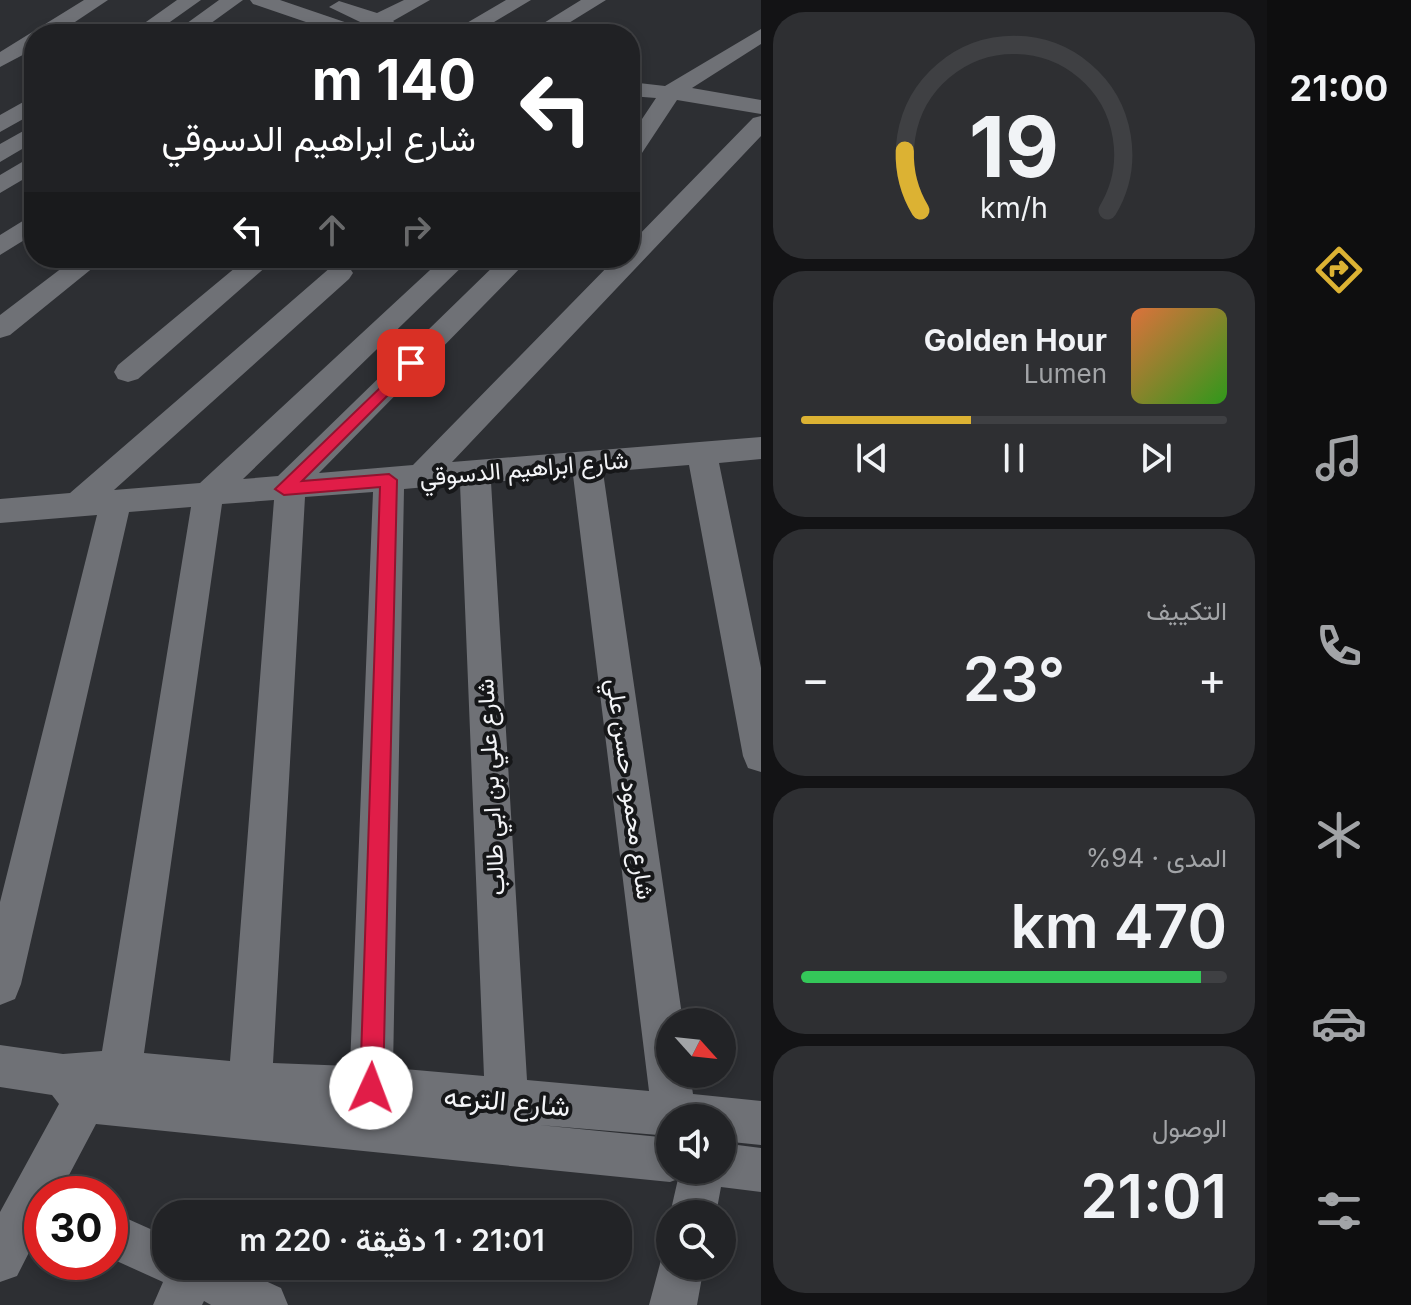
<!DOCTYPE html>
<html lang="ar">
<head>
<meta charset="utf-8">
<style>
	:root { --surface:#222326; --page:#2e2f32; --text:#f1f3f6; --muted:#a2a4a7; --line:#3f4043; --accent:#dcb233 }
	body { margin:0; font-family:Inter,Vazirmatn,sans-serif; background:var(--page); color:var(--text); direction:rtl; height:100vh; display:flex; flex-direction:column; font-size:30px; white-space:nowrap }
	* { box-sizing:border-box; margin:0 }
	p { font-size:26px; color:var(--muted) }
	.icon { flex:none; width:44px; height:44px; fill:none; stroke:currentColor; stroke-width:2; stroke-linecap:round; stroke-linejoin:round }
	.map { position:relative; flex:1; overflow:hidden; direction:ltr }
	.side { display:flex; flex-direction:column; gap:12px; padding:12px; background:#131315; width:506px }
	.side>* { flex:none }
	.top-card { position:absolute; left:24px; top:24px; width:616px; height:244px; border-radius:32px; box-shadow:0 4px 12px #0003,0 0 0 2px var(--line); direction:rtl; background:#202124; color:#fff; overflow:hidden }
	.needle { width:52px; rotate:117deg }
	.tools { position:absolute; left:656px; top:1008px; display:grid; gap:16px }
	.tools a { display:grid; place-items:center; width:80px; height:80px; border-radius:50%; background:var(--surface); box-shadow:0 4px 12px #0003,0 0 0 2px var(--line); font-size:40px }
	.speed { position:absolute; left:24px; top:1176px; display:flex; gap:16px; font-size:40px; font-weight:700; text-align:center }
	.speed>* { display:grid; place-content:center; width:104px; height:104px; border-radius:50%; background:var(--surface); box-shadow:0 4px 12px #0003,0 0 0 2px var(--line); line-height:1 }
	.speed .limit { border:12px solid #d22; background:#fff; color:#111 }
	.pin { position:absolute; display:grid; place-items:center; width:68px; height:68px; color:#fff; margin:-34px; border-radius:16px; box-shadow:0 4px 12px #0006 }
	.me { position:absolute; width:88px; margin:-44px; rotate:2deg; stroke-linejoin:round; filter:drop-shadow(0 0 6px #0008) }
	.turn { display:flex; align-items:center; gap:28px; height:168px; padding:0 32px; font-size:36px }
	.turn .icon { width:104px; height:104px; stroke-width:2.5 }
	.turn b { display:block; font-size:56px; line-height:68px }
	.lanes { display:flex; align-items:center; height:76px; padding:0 32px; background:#0003; justify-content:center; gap:40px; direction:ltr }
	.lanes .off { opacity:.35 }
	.big { font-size:60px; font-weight:600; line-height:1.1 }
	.side .card { flex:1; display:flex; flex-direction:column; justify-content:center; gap:12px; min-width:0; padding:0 28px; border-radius:32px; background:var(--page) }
	.side .dial { align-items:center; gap:0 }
	.dial svg { height:208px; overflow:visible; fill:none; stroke:var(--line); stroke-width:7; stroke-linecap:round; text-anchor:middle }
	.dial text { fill:var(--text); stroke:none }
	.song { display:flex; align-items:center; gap:24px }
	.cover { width:96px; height:96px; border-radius:12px; background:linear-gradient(135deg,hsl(20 70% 55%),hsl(110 70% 35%)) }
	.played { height:8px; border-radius:4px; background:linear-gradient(90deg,var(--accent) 40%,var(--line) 40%) }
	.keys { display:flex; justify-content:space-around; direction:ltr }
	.heat { display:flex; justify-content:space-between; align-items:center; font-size:44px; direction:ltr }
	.charge { height:12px; border-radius:6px; background:linear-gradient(90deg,#34c759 94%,var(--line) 0) }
	.trip { position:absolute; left:152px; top:1200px; width:480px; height:80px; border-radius:32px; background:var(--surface); box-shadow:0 4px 12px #0003,0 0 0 2px var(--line); font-weight:600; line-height:80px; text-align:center; direction:rtl }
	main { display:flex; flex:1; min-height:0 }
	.dock { display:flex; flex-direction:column; width:144px; justify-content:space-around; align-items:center; background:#0e0e0f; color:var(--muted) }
	.dock .icon { width:56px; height:56px }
	.dock .selected { color:var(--accent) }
	.dock b { font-size:36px; color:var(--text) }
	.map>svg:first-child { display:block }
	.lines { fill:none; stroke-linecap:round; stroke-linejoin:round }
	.street { fill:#6f7176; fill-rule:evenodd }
	.route { fill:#e11d48; stroke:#92132f; stroke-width:2 }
	.labels { text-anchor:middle; stroke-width:8; stroke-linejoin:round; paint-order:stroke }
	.street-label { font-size:24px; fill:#f3f4f7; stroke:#161719 }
	.near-street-label { font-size:28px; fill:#f3f4f7; stroke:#161719 }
</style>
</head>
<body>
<main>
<nav class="dock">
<b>21:00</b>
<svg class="icon selected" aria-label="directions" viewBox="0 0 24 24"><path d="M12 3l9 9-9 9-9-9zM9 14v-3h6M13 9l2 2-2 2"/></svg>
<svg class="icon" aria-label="music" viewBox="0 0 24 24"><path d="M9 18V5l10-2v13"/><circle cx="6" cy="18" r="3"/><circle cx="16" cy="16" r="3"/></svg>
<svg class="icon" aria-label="phone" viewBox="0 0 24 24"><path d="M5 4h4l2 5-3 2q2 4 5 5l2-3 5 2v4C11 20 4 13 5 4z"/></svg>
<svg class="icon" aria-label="climate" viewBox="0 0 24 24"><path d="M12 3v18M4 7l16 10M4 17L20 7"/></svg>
<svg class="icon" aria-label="car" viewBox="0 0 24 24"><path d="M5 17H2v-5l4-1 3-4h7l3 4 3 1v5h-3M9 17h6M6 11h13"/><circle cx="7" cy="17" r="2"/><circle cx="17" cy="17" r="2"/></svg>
<svg class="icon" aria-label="filters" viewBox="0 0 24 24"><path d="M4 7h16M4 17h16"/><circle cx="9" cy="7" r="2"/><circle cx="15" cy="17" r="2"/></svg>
</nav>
<section class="side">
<div class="card dial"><svg viewBox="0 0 100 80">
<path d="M14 69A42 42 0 1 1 86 69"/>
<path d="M14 69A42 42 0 0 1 8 46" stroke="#dcb233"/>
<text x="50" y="56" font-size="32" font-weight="700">19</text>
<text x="50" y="72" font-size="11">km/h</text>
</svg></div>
<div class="card">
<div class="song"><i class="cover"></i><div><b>Golden Hour</b><p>Lumen</p></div></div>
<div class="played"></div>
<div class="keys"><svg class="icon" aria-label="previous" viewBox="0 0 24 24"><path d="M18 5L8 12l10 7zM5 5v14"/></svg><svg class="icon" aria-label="pause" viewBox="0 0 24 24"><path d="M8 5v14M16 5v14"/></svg><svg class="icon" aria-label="next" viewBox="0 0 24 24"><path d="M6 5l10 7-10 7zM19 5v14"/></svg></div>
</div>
<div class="card"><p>التكييف</p>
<div class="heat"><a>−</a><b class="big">23°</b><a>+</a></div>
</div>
<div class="card"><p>المدى · 94%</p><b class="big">470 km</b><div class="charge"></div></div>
<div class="card"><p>الوصول</p><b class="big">21:01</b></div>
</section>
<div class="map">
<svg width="761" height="1305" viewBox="0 0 761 1305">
	<rect width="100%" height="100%" fill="#2d2f33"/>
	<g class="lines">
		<path class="street" d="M84 0H108L57 34H34V49L0 67V52Z
			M177 0H201L153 34H129Z
			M219 0H243L196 34H172Z
			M250 0H280L368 30 371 34H341L253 4Z
			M404 0H430L393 21 411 34H385L329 7 339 1 377 13Z
			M506 0H531L474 34H448Z
			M581 0H606L551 34H526Z
			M761 29V44L692 88 761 100V114L677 100 638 159 630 161V137L656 98 630 96V82L665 86Z
			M34 96V113L0 132V115Z
			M761 116V136L452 462 761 437V459L719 463 761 668V772L748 768 743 756 689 465 603 472 683 1022H670V1074H690L693 1094 761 1101V1145L722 1141V1118H670V1136L539 1125 670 1138V1170H722V1143L761 1148V1192L721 1187 716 1214H670L678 1179 670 1182 96 1124 59 1194H42V1227L17 1276 0 1282V1212L59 1104 52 1095 0 1087V1045L63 1054 102 1051 191 507 129 512 21 984 15 999 0 1005V902L97 515 0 523V499L70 493 331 267H349L353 273 349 279 114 490 200 483 443 258H471L243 479 278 476 502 258H530L319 473 413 465 616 258H630V244L753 118ZM573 475 649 1091 527 1080 491 482ZM460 484 484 1076 393 1068 404 489ZM373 492 350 1066 273 1063 305 497ZM274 500 230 1061 144 1053 222 504Z
			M34 125V142L0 162V144Z
			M34 155V173L0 193V175Z
			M34 214V234L0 255V235Z
			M75 258H105L10 335 0 338V315Z
			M247 258H276L138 379 128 382 118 379 114 372 118 365Z
			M110 1211 166 1236V1266H233L281 1288 288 1305H211L204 1301 202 1305H153L163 1282 110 1258Z
			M670 1247V1266H704L697 1305H649L664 1249Z"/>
	</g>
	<path class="route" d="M411 358 416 359V367L302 481 389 474 397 480 383 1088 380 1096 371 1100 363 1096 360 1088 380 487 284 495 275 489Z"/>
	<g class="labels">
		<g class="street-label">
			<text transform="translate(524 469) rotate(-5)" y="8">شارع ابراهيم الدسوقي</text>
			<text transform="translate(491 787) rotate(-93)" y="8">شارع علي بن ابي طالب</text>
			<text transform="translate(630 789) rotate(82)" y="8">شارع محمود حسن علي</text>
		</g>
		<g class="near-street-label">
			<text transform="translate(507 1101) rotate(5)" y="10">شارع الترعه</text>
		</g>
	</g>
</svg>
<div class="tools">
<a><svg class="needle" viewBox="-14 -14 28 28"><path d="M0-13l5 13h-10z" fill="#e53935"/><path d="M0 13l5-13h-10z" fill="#a2a4a7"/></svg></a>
<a><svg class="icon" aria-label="sound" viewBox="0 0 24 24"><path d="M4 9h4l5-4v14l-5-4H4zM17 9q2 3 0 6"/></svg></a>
<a><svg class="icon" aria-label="search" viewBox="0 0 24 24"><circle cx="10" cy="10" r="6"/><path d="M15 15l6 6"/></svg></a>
</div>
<div class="speed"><div class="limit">30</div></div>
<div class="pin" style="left:411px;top:363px;background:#d93025"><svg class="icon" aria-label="arrive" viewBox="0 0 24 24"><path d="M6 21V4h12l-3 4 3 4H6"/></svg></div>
<svg class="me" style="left:371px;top:1088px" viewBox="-20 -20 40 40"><circle r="19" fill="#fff"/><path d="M0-13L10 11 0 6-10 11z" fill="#e11d48"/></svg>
<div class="trip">21:01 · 1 دقيقة · 220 m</div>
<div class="top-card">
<div class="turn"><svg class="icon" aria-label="left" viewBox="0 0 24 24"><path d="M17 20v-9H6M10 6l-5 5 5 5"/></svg><div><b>140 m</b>شارع ابراهيم الدسوقي</div></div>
<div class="lanes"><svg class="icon" aria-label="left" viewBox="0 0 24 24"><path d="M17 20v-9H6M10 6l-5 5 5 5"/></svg><svg class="icon off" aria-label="ahead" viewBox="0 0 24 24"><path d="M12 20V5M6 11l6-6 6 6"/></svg><svg class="icon off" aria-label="right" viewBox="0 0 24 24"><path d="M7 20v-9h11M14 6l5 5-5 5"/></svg></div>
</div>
</div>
</main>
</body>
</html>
